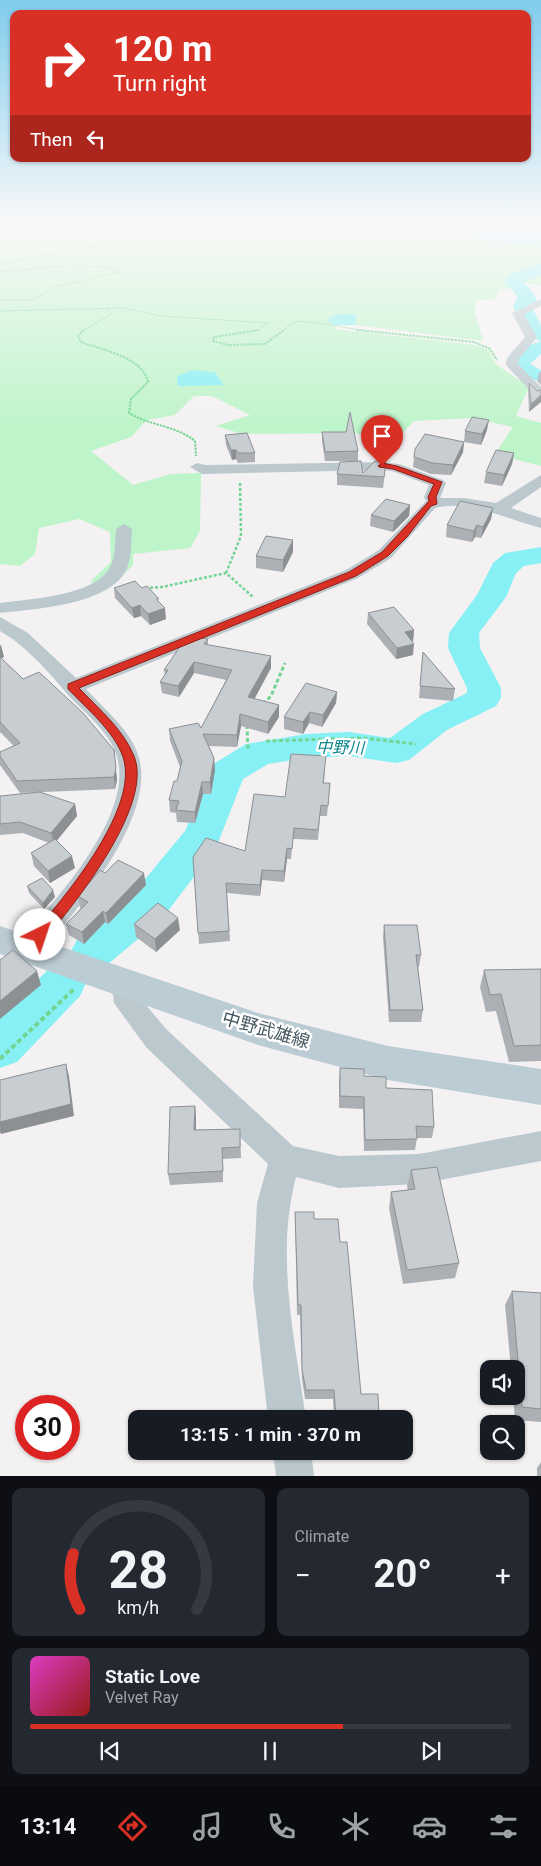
<!DOCTYPE html>
<html lang="en">
<head>
<meta charset="utf-8">
<style>
	:root { --surface:#171b24; --page:#242831; --text:#f1f3f6; --muted:#9ea1a6; --line:#363941; --accent:#d93025 }
	body { margin:0; font-family:Roboto,"Noto Sans JP",sans-serif; background:var(--page); color:var(--text); height:100vh; display:flex; flex-direction:column; font-size:19px; white-space:nowrap }
	* { box-sizing:border-box; margin:0 }
	p { font-size:16px; color:var(--muted) }
	.icon { flex:none; width:28px; height:28px; fill:none; stroke:currentColor; stroke-width:2; stroke-linecap:round; stroke-linejoin:round }
	.map { position:relative; height:1476px; overflow:hidden }
	.side { display:flex; flex-direction:column; gap:12px; padding:12px; background:#0d0f14; flex:1 }
	.side>* { flex:none }
	.top-card { position:absolute; left:10px; top:10px; width:521px; height:152px; border-radius:10px; box-shadow:0 1px 4px #0004; background:#d93025; color:#fff; overflow:hidden }
	.controls { position:absolute; left:480px; top:1360px; display:grid; gap:10px }
	.controls a { display:grid; place-items:center; width:45px; height:45px; border-radius:10px; background:var(--surface); box-shadow:0 1px 4px #0004; font-size:25px }
	.speed { position:absolute; left:15px; top:1395px; display:flex; gap:10px; font-size:25px; font-weight:700; text-align:center }
	.speed>* { display:grid; place-content:center; width:65px; height:65px; border-radius:50%; background:var(--surface); box-shadow:0 1px 4px #0004; line-height:1 }
	.speed .limit { border:8px solid #d22; background:#fff; color:#111 }
	.pin { position:absolute; display:grid; place-items:center; width:42px; height:42px; color:#fff; margin:-51px -21px; border-radius:50% 50% 50% 0; rotate:-45deg; box-shadow:0 0 5px #0007 }
	.pin .icon { rotate:45deg }
	.me { position:absolute; width:55px; margin:-28px; rotate:41deg; stroke-linejoin:round; filter:drop-shadow(0 0 4px #0008) }
	.turn { display:flex; align-items:center; gap:18px; height:105px; padding:0 20px; font-size:22px }
	.turn .icon { width:65px; height:65px; stroke-width:2.5 }
	.turn b { display:block; font-size:35px; line-height:42px }
	.then { display:flex; align-items:center; height:48px; padding:0 20px; background:#0003; gap:10px; font-size:19px }
	.big { font-size:38px; font-weight:700; line-height:1.1 }
	.side .widget { flex:1; display:flex; flex-direction:column; justify-content:center; gap:8px; min-width:0; padding:0 18px; border-radius:10px; background:var(--page) }
	.side .dial { align-items:center; gap:0 }
	.dial svg { height:130px; overflow:visible; fill:none; stroke:var(--line); stroke-width:7; stroke-linecap:round; text-anchor:middle }
	.dial text { fill:var(--text); stroke:none }
	.song { display:flex; align-items:center; gap:15px }
	.cover { width:60px; height:60px; border-radius:8px; background:linear-gradient(135deg,hsl(310 70% 55%),hsl(0 70% 35%)) }
	.played { height:5px; border-radius:2px; background:linear-gradient(90deg,var(--accent) 65%,var(--line) 65%) }
	.keys { display:flex; justify-content:space-around; direction:ltr }
	.heat { display:flex; justify-content:space-between; align-items:center; font-size:28px; direction:ltr }
	.side .tiles { flex:1; display:grid; gap:12px; grid-template-columns:1fr 1fr }
	.widget:last-child { grid-column:span 2 }
	.trip { position:absolute; left:128px; top:1410px; width:285px; height:50px; border-radius:10px; background:var(--surface); box-shadow:0 1px 4px #0004; font-weight:700; line-height:50px; text-align:center }
	.menu { display:flex; height:80px; justify-content:space-around; align-items:center; background:#090b0e; color:var(--muted) }
	.menu .icon { width:35px; height:35px }
	.menu .active { color:var(--accent) }
	.menu b { font-size:22px; color:var(--text) }
	.map>svg:first-child { display:block }
	.green { fill:#bdf4c9 }
	.water { fill:#87f0f4 }
	.lines { fill:none; stroke-linecap:round; stroke-linejoin:round }
	.river { fill:#87f0f4; fill-rule:evenodd }
	.path-far4 { stroke:#72d593; stroke-width:1; stroke-dasharray:2 1; stroke-linecap:butt }
	.path-far3 { stroke:#72d593; stroke-width:2; stroke-dasharray:2.5 1; stroke-linecap:butt }
	.path-far2 { stroke:#72d593; stroke-width:2.5; stroke-dasharray:3 2; stroke-linecap:butt }
	.path-far1 { stroke:#72d593; stroke-width:3; stroke-dasharray:4 2.5; stroke-linecap:butt }
	.path { stroke:#72d593; stroke-width:4; stroke-dasharray:5 3; stroke-linecap:butt }
	.minor { fill:#bbc9cf; fill-rule:evenodd }
	.secondary { fill:#bcccd4; fill-rule:evenodd }
	.wall { fill:#acb0b5 }
	.shaded-wall { fill:#8c9093 }
	.building { fill:#c8cdd2; stroke:#8c9093 }
	.route { fill:#d93025; stroke:#8d1f18 }
	.labels { text-anchor:middle; stroke-width:5; stroke-linejoin:round; paint-order:stroke }
	.water-label { font-size:16px; font-style:italic; fill:#058388; stroke:#fff }
	.near-street-label { font-size:18px; fill:#475961; stroke:#fff }
</style>
</head>
<body>
<div class="map">
<svg width="541" height="1476" viewBox="0 0 541 1476">
	<rect width="100%" height="100%" fill="#f4f1f2"/>
	<path class="green" d="M0 224H469L480 240 541 246V285L520 283 512 288 499 290 495 299 476 301 475 312 483 341 356 325V315L327 320 334 325 336 329 475 345 488 350 497 365 529 387 516 416 541 423V466L495 454 513 427 471 418 414 421 399 437 351 433 242 434 216 426 250 415 212 396H194L175 415 147 420 131 437 91 451 133 485 171 474 201 473 200 531 190 548 133 554V565L113 585 90 582 111 562 110 532 79 519 39 528 35 554 20 566 0 564Z"/>
	<path class="water" d="M469 224H541V246L480 240Z
		M337 314H356V325H334L327 320Z
		M192 370 215 372 224 385 178 386 177 376Z"/>
	<g class="lines">
		<path class="river" d="M541 264V275L523 282 533 292 537 301 532 307 541 325V341C524 337 519 320 513 306L518 297 505 282 512 273Z
			M541 341V354L530 364 541 370V382L518 375 509 363 524 347Z
			M541 547V563L524 566 516 573 506 597 479 633 480 648 501 688V698L496 706 447 730 409 760 396 763 349 756 306 758 268 764 243 779 216 848 161 920 108 964 93 969 78 964 71 951 78 938 131 896 185 831 215 763 246 744 306 734 349 732 390 738 423 714 467 693V688L448 648 449 633 477 595 493 563 505 553Z
			M64 964 80 970 86 983 80 996 17 1062 0 1068V1016L48 970Z"/>
		<path class="path-far4" d="M466 241 541 250
			M0 264 53 253 186 234 215 224
			M0 271C36 270 86 259 120 272L55 287 32 300H0
			M0 311 123 308 160 316 269 323 255 331
			M82 331 112 314 105 308
			M283 331C286 328 291 323 295 322 305 319 355 330 369 331"/>
		<path class="path-far3" d="M84 330 78 336 81 342C102 350 143 357 148 382L131 399 129 413C150 426 175 425 195 441L196 456
			M259 330 214 337 213 341 228 345 265 344 284 330
			M357 330 474 342 490 349 497 360"/>
		<path class="path-far2" d="M226 573 241 536 240 481
			M145 588 162 587 226 573 253 597"/>
		<path class="path-far1" d="M263 704 271 696 285 663
			M247 725 248 750
			M266 741 363 738 416 744"/>
		<path class="path" d="M0 1059 74 989"/>
		<path class="minor" d="M541 299V306L524 314 537 337 519 359 518 364 541 387V398L536 397 506 365 507 358 525 337 512 313Z
			M382 462 399 464 443 480 446 483 440 498H464L496 503 541 475V487L511 508 541 518V528C507 520 471 499 435 508L391 558 358 578 86 689C104 709 132 731 139 758 156 818 75 914 37 957L28 960 19 957 15 949 19 941C55 901 134 816 117 757 111 734 87 715 71 698 50 674 28 647 0 631V617L28 633 76 678 346 570 379 550 426 501 424 497 429 485 392 471 382 470 202 474 190 467 197 463 205 465Z
			M124 524 132 529C131 542 132 556 127 568 112 605 34 609 0 613V603C28 599 96 596 110 567 116 556 115 541 116 529Z
			M126 974 136 977 140 985 141 999 166 1029 293 1146 339 1156 419 1154 541 1131V1161L419 1184 339 1188 296 1177C275 1256 295 1340 306 1419H268L253 1286 257 1203 268 1164 146 1047 114 1003 112 985 116 977Z
			M273 1451H311L314 1476H276Z"/>
		<path class="secondary" d="M0 926 258 1013 388 1046 541 1069V1105L388 1080 258 1045 0 954Z"/>
	</g>
	<path class="wall" d="M541 371V385L537 381 539 373Z
		M529 383 537 391 529 412 528 391Z
		M487 430 481 445 464 442 463 452 451 475 431 474 413 467 414 457 464 442 465 431Z
		M322 432 358 451V461H325L322 441Z
		M225 435 255 453V462L238 463 236 459 232 460 226 445Z
		M514 453 512 464 502 486 484 483 486 472Z
		M385 472 383 488 337 485V474Z
		M410 505 409 516 393 532 370 526 371 515Z
		M493 508 491 519 481 538 475 537 472 542 446 537 447 525Z
		M293 552 283 572 256 568V556Z
		M114 588H142L159 602 166 619 150 625 141 616 134 618 115 598Z
		M368 613 414 630 413 641H412L413 655 396 659 367 624Z
		M208 639V645L271 668 254 699 279 705V717L268 734 241 726 237 747 209 746 214 758 215 770 211 794H203L195 823 177 822 176 813 170 812 169 800 177 781 180 767 170 741 169 729 201 728 226 680 194 673 179 697 162 693 160 682 165 675 164 670Z
		M0 644 4 657 1 658 23 679 114 750 117 780 115 789 20 793 0 765V752L14 746 0 732Z
		M423 652 455 689 453 701 419 698Z
		M337 692 336 703 322 727 309 723 303 734 284 729V717Z
		M325 767 324 783H330L327 816H320L318 840 293 839 291 859H287L284 882 262 880 260 896 227 893 230 941 199 944 193 857 245 851 285 797Z
		M0 796 75 804 77 816 57 840 75 868 50 883 34 866 31 853 49 843 23 833 0 835Z
		M105 873 146 885 108 924 105 922 84 944 69 935 66 924 81 908H80L78 896Z
		M27 886 55 897 44 909 29 893Z
		M134 924 180 930 156 952 136 937Z
		M384 925 421 955 419 967H418L423 1010 421 1022H389L383 937Z
		M541 969V1061L509 1062 496 1011 486 1012 480 987 484 970Z
		M340 1068 364 1076 386 1088 434 1127 432 1138H417L415 1150 364 1151 363 1109 339 1108V1080Z
		M195 1106 196 1118V1130L240 1129 241 1158 223 1159V1182L170 1185 168 1174Z
		M411 1170 459 1263 455 1278 403 1284 389 1208 391 1192 408 1190 407 1186Z
		M295 1212 314 1219 340 1242 361 1394 379 1419H334L333 1399H305L302 1379 300 1315H297Z
		M512 1291 541 1293V1422L515 1420 513 1396H516V1369H511L505 1305Z
		M336 1451H380L379 1453H336Z
		M541 1462V1476H537V1468Z"/>
	<path class="shaded-wall" d="M541 395V402L529 412 531 404Z
		M489 420 487 430 481 445 482 434Z
		M464 442 463 452 451 475 453 465Z
		M231 450H236V459L232 460Z
		M514 453 512 464 502 486 504 475Z
		M410 505 409 516 393 532 394 521Z
		M493 508 491 519 481 538 483 527Z
		M477 525 475 537 472 542 474 531Z
		M293 540V552L283 572V560Z
		M140 605 141 616 134 618 132 608Z
		M165 608 166 619 150 625 148 614Z
		M414 630 413 641 403 643 405 632Z
		M414 644 413 655 396 659 397 648Z
		M1 645 4 657 0 659V646Z
		M271 656V668L249 709 248 697Z
		M194 662V673L179 697 178 686Z
		M337 692 336 703 322 727 323 715Z
		M279 705V717L268 734V722Z
		M310 712 309 723 303 734V722Z
		M240 714 241 726 237 747V735Z
		M114 750 117 780 115 789 114 777Z
		M214 758 215 770 211 794 210 782Z
		M202 782 203 794 195 823V812Z
		M75 804 77 816 54 844 51 833Z
		M287 848V859L284 882V871Z
		M72 856 75 868 50 883 48 871Z
		M262 870V880L260 896V885Z
		M144 873 146 885 108 924 106 913Z
		M53 890 55 897 44 909 43 903Z
		M103 911 105 922 84 944 82 932Z
		M178 918 180 930 156 952 155 939Z
		M37 971 41 985 0 1019V1001Z
		M66 1064 69 1076 74 1116 1 1134 0 1132V1122Z
		M195 1106 196 1118V1142L194 1130Z"/>
	<path class="building" d="M529 383 537 391 541 390V395L531 404Z
		M350 412 358 451 325 452 322 432H346Z
		M472 417 489 420 482 434 465 431Z
		M247 433 255 453H238L236 450H231L225 435Z
		M425 434 464 442 453 465 432 463 414 457 415 449Z
		M496 450 514 453 504 475 486 472Z
		M361 461 363 473 375 461H386L384 477 337 474 340 462Z
		M386 499 410 505 394 521 371 515Z
		M460 501 493 508 483 527 477 525 474 531 447 525Z
		M266 536 293 540 283 560 256 556Z
		M135 581 142 588 147 586 159 599H156L165 608 148 614 140 605 132 608 114 588Z
		M394 607 414 630 405 632 414 644 397 648 368 613Z
		M193 636 208 639 204 644 271 656 248 697 279 705 268 722 240 714 237 735 203 734 214 758 210 782H202L195 812 176 810 179 801 169 800 174 781H177L182 761 169 729 198 723 201 728 232 670 194 662 178 686 160 682 168 670H164L185 639Z
		M423 652 455 689 420 686Z
		M0 657 23 679 39 672 83 713 114 750 116 768 114 777 17 781 0 756V752L20 743 0 722Z
		M306 683 337 692 323 715 310 712 303 722 284 717Z
		M291 754 326 756 323 783H330L328 806 321 805 318 830 294 828 292 849 287 848 284 871 262 870 260 885 226 883 229 931 198 933 193 857 206 838 245 851 254 794 285 797Z
		M40 792 75 804 51 833 20 822 0 824V796Z
		M55 839 72 856 48 871 31 853Z
		M118 860 144 873 106 913 103 911 82 932 66 924 88 902 78 896 100 870 105 873Z
		M42 878 53 890 43 903 27 886Z
		M158 903 178 918 155 939 134 924Z
		M384 925H417L421 955H416L423 1010H390Z
		M13 950 37 971 0 1001V960Z
		M541 969V1045L514 1046 501 994 490 995 484 970Z
		M66 1064 71 1104 0 1122V1080Z
		M340 1068 364 1069V1076L386 1077V1088L432 1090 434 1127 416 1126 417 1139 365 1140 364 1097 340 1096Z
		M195 1106 194 1130 240 1129V1147L222 1148 223 1171 168 1174 170 1107Z
		M437 1167 459 1263 407 1270 391 1192 415 1189 411 1170Z
		M295 1212H314V1219H338L340 1242H347L361 1394H378L379 1419H336L334 1390H306L302 1370 301 1305H298Z
		M512 1291 541 1293V1409L522 1407Z"/>
	<linearGradient id="sky" x2="0" y2="1"><stop stop-color="#81cced"/><stop offset="0.52" stop-color="#faf9f9"/><stop offset="1" stop-color="#faf9f9" stop-opacity="0"/></linearGradient>
	<rect width="541" height="431" fill="url(#sky)"/>
	<path class="route" d="M382 463 397 466 442 482 436 497 437 504 431 506 407 537 388 556 356 576 79 688C99 709 123 729 134 756 154 805 75 904 45 939H35L33 935 35 931C66 896 140 807 123 757 114 731 87 709 68 689V684L349 572 382 552 429 501 428 497 434 484 393 469 379 467 378 466Z"/>
	<g class="labels">
		<g class="water-label">
			<text transform="translate(340 747) rotate(1)" y="6">中野川</text>
		</g>
		<g class="near-street-label">
			<text transform="translate(266 1030) rotate(16)" y="6">中野武雄線</text>
		</g>
	</g>
</svg>
<div class="controls">
<a><svg class="icon" aria-label="sound" viewBox="0 0 24 24"><path d="M4 9h4l5-4v14l-5-4H4zM17 9q2 3 0 6"/></svg></a>
<a><svg class="icon" aria-label="search" viewBox="0 0 24 24"><circle cx="10" cy="10" r="6"/><path d="M15 15l6 6"/></svg></a>
</div>
<div class="speed"><div class="limit">30</div></div>
<div class="pin" style="left:382px;top:466px;background:#d93025"><svg class="icon" aria-label="arrive" viewBox="0 0 24 24"><path d="M6 21V4h12l-3 4 3 4H6"/></svg></div>
<svg class="me" style="left:40px;top:935px" viewBox="-20 -20 40 40"><circle r="19" fill="#fff"/><path d="M0-13L10 11 0 6-10 11z" fill="#d93025"/></svg>
<div class="trip">13:15 · 1 min · 370 m</div>
<div class="top-card">
<div class="turn"><svg class="icon" aria-label="right" viewBox="0 0 24 24"><path d="M7 20v-9h11M14 6l5 5-5 5"/></svg><div><b>120 m</b>Turn right</div></div>
<div class="then">Then<svg class="icon" aria-label="left" viewBox="0 0 24 24"><path d="M17 20v-9H6M10 6l-5 5 5 5"/></svg></div>
</div>
</div>
<section class="side">
<div class="tiles">
<div class="widget dial"><svg viewBox="0 0 100 80">
<path d="M14 69A42 42 0 1 1 86 69"/>
<path d="M14 69A42 42 0 0 1 10 35" stroke="#d93025"/>
<text x="50" y="56" font-size="32" font-weight="700">28</text>
<text x="50" y="72" font-size="11">km/h</text>
</svg></div>
<div class="widget"><p>Climate</p>
<div class="heat"><a>−</a><b class="big">20°</b><a>+</a></div>
</div>
<div class="widget">
<div class="song"><i class="cover"></i><div><b>Static Love</b><p>Velvet Ray</p></div></div>
<div class="played"></div>
<div class="keys"><svg class="icon" aria-label="previous" viewBox="0 0 24 24"><path d="M18 5L8 12l10 7zM5 5v14"/></svg><svg class="icon" aria-label="pause" viewBox="0 0 24 24"><path d="M8 5v14M16 5v14"/></svg><svg class="icon" aria-label="next" viewBox="0 0 24 24"><path d="M6 5l10 7-10 7zM19 5v14"/></svg></div>
</div>
</div>
</section>
<nav class="menu">
<b>13:14</b>
<svg class="icon active" aria-label="directions" viewBox="0 0 24 24"><path d="M12 3l9 9-9 9-9-9zM9 14v-3h6M13 9l2 2-2 2"/></svg>
<svg class="icon" aria-label="music" viewBox="0 0 24 24"><path d="M9 18V5l10-2v13"/><circle cx="6" cy="18" r="3"/><circle cx="16" cy="16" r="3"/></svg>
<svg class="icon" aria-label="phone" viewBox="0 0 24 24"><path d="M5 4h4l2 5-3 2q2 4 5 5l2-3 5 2v4C11 20 4 13 5 4z"/></svg>
<svg class="icon" aria-label="climate" viewBox="0 0 24 24"><path d="M12 3v18M4 7l16 10M4 17L20 7"/></svg>
<svg class="icon" aria-label="car" viewBox="0 0 24 24"><path d="M5 17H2v-5l4-1 3-4h7l3 4 3 1v5h-3M9 17h6M6 11h13"/><circle cx="7" cy="17" r="2"/><circle cx="17" cy="17" r="2"/></svg>
<svg class="icon" aria-label="filters" viewBox="0 0 24 24"><path d="M4 7h16M4 17h16"/><circle cx="9" cy="7" r="2"/><circle cx="15" cy="17" r="2"/></svg>
</nav>
</body>
</html>
